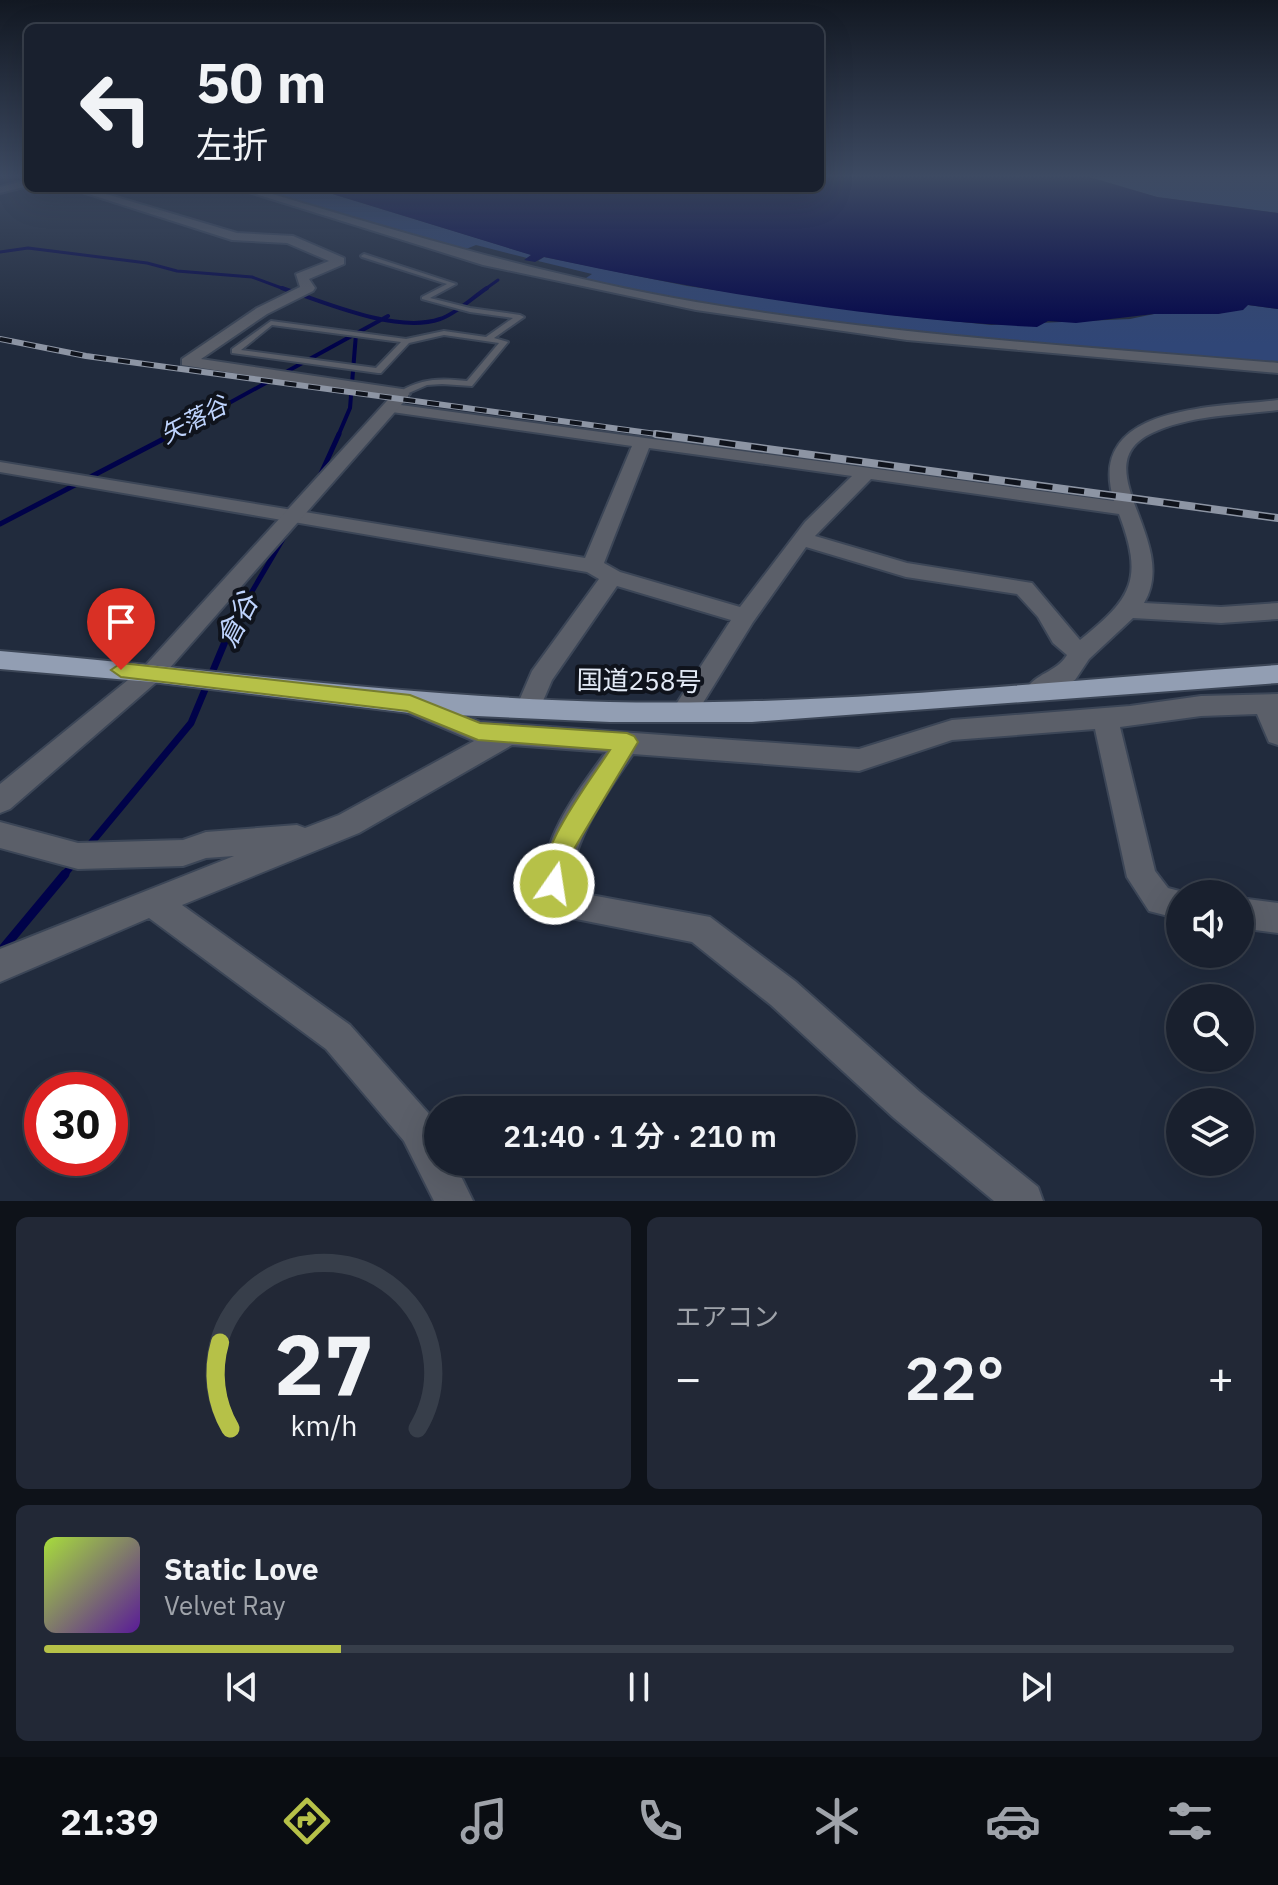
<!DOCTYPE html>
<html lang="ja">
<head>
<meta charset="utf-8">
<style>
	:root { --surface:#19202e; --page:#222836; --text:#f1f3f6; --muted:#9fa3aa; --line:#373e4a; --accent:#b6c148 }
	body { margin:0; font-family:"IBM Plex Sans","Noto Sans JP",sans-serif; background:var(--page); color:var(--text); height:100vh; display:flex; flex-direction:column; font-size:30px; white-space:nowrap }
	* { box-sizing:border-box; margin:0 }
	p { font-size:26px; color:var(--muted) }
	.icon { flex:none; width:44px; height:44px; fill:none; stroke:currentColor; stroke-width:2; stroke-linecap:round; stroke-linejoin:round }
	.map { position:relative; height:1201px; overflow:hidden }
	.panel { display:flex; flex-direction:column; gap:16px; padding:16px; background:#0e1219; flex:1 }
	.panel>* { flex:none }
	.banner { position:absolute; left:24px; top:24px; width:800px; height:168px; border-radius:12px; box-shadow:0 8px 32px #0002,0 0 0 2px var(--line); background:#19202e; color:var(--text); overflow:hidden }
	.tools { position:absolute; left:1166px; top:880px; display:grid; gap:16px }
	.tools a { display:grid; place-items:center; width:88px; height:88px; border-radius:50%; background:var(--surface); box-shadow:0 8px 32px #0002,0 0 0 2px var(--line); font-size:40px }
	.speed { position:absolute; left:24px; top:1072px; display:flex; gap:16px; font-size:40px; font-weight:700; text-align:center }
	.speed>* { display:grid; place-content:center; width:104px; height:104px; border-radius:50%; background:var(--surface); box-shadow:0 8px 32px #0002,0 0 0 2px var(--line); line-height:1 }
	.speed .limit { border:12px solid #d22; background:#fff; color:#111 }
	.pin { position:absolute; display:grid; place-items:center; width:68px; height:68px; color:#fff; margin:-82px -34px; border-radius:50% 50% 50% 0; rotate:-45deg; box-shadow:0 0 8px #0007 }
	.pin .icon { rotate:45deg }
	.me { position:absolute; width:88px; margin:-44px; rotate:13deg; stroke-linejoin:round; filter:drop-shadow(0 0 6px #0008) }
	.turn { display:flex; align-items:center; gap:28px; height:168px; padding:0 40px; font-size:36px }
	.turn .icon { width:104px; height:104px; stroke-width:2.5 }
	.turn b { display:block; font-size:56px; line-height:68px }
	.big { font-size:60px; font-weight:600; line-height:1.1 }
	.panel .tile { flex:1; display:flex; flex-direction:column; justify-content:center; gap:12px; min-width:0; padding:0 28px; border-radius:12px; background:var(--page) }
	.panel .dial { align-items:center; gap:0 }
	.dial svg { height:208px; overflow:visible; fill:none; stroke:var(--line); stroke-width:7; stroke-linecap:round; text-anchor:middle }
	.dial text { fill:var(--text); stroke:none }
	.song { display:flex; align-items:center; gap:24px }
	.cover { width:96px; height:96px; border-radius:12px; background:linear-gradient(135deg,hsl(80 70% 55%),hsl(270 70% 35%)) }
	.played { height:8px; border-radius:4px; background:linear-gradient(90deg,var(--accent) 25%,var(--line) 25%) }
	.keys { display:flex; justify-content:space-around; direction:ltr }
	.heat { display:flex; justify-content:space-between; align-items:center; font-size:44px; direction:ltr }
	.panel .tiles { flex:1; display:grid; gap:16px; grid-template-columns:1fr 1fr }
	.tile:last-child { grid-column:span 2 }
	.trip { position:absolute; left:424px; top:1096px; width:432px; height:80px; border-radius:40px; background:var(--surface); box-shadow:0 8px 32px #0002,0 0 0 2px var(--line); font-weight:600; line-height:80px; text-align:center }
	.tab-bar { display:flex; height:128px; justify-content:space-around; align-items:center; background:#0a0d12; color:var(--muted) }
	.tab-bar .icon { width:56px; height:56px }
	.tab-bar .selected { color:var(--accent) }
	.tab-bar b { font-size:36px; color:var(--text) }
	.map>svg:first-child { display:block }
	.green { fill:#304677 }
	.water { fill:#000249 }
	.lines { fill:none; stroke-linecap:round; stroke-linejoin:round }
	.stream-far4 { stroke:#000249; stroke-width:3 }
	.stream-far3 { stroke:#000249; stroke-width:4 }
	.stream-far2 { stroke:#000249; stroke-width:5 }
	.stream-far1 { stroke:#000249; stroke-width:7 }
	.stream { stroke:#000249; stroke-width:9 }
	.service-casing { stroke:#3c4657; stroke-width:4 }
	.minor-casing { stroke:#3c4657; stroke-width:4 }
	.tertiary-casing { stroke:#3c4657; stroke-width:4 }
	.trunk-casing { stroke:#3c4657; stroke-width:4 }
	.service { fill:#5b5f69; fill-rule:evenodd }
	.minor { fill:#5b5f69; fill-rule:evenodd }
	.tertiary { fill:#5b5f69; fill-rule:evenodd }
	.trunk { fill:#929eb3; fill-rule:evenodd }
	.rail-far1-casing { stroke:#8d95a4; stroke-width:6 }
	.rail-casing { stroke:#8d95a4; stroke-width:8 }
	.rail-far1 { stroke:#0f131c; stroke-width:4; stroke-dasharray:12; stroke-linecap:butt }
	.rail { stroke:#0f131c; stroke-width:5; stroke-dasharray:16; stroke-linecap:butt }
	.route { fill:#b6c148; stroke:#767d2f; stroke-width:2 }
	.labels { text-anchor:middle; stroke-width:8; stroke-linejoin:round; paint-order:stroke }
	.far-water-label { font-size:24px; font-style:italic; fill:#bed3fc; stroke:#0f131c }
	.street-label { font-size:26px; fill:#e4ebf7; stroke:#0f131c }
	.water-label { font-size:28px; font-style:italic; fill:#bed3fc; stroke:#0f131c }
</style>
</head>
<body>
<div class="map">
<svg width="1278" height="1201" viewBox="0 0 1278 1201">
	<rect width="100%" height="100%" fill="#212b3d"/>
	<path class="green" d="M1089 177H1278V213L1157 197Z
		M253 188H313L532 255 527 258 476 245 461 251Z
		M544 257 687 286 882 314 991 325 1130 319 1154 314H1218L1248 305 1278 309V362L885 330 695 302 538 272 583 280 592 274 538 261Z"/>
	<path class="water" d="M820 177H1089L1157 197 1278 213V309L1248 305 1243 310 1218 314H1154L1076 323 1048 321 1037 327C871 319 706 292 544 257L535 262 524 260 531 255 313 188H820Z"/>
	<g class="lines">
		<path class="stream-far4" d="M0 252 28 248 147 263 177 271 252 277 287 290
			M484 290 498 280"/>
		<path class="stream-far3" d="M282 288C323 302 397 334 440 319 456 314 473 297 487 288
			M169 436 388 316
			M338 436 350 408 356 334"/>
		<path class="stream-far2" d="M319 478 339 434
			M0 524 173 434
			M231 627 287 532"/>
		<path class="stream-far1" d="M87 848 191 723 232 625
			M63 876 74 863"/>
		<path class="stream" d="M0 952 65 874"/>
		<g class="service-casing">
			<path id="service" d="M364 254 456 284 430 298 470 308 520 315 524 317 494 338 508 342 472 386 442 384 427 385 402 396H399V392C421 378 442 378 467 381L499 343 444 335 409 343 381 373H378L232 353V349L271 321 406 339 444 331 486 337 513 318 470 312 422 299V297L447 284 362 257 361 256ZM272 325 401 342 376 368 241 350Z"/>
		</g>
		<g class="minor-casing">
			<path id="minor" d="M28 180V186L0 193V187Z
				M70 188H86L237 233 293 236 344 258V264L309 279 315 288 313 291 267 314 201 359 402 389 410 394 402 399 182 365V359L257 308 300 287 296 274 329 261 287 243 232 240Z
				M236 188H252C399 232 545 276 696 302 888 335 1084 347 1278 363V373L907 340 696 310 483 265Z
				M1278 400V410C1237 415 1190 415 1152 433 1082 466 1181 541 1144 603L1221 607 1278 603V619L1221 623 1133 618 1089 659 1075 680 1038 699 1029 697 1026 690C1034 674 1057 672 1067 655L1053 643 1038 617 1017 594 906 577 806 547 753 622 693 719 684 722 675 719 671 712 731 620 617 586 552 680 537 715 528 718 519 715 516 708 532 671 599 579 587 572 0 472V462L585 558 632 446 392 412 384 407 386 403 1114 501C1084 404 1214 408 1278 400ZM649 448 852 476 805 522 740 607 620 572 604 563ZM871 479 1119 514C1144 580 1132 598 1080 640L1032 583 907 563 815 536Z
				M152 664 160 667 164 673 160 679 10 809 0 813V784L144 667Z
				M410 693 480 722 859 749 952 720 1130 706 1201 696 1278 694V745L1269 742 1257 714 1201 716 1120 727 1155 871 1168 888 1191 894H1180V919L1149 911 1127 877 1095 729 952 740 859 771 633 754C615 781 553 863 580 893L710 917 795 981 920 1092 1038 1187 1043 1201H994L894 1118 771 1005 692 942 561 916C517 865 574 797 606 752L512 745 359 833 182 905 350 1025 430 1115 438 1130V1162H454L473 1201H434L404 1141 326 1049 149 918 0 982V949L234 856 206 858 183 866 78 869 0 848V822L78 843 183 840 206 832 297 825 305 828 339 815 474 741 401 710 398 703 401 696Z
				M1240 898 1278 903V933L1240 928Z"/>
		</g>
		<g class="tertiary-casing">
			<path id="tertiary" d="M402 389 408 391V397L160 679H144L140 673 144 667 396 391Z"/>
		</g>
		<g class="trunk-casing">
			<path id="trunk" d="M0 651C203 668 405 697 609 702 829 707 1058 680 1278 665V683L752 722H610L410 713 152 682 0 669Z"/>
		</g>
		<use href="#service" class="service"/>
		<use href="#minor" class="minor"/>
		<use href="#tertiary" class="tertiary"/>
		<use href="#trunk" class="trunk"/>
		<g class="rail-far1-casing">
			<path id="rail-far1" d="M0 339 86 356 671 436"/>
		</g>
		<g class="rail-casing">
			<path id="rail" d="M656 434 1278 518"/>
		</g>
		<use href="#rail-far1" class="rail-far1"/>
		<use href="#rail" class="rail"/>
	</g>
	<linearGradient id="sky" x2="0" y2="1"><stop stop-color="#121822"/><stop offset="0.51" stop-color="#3d4a62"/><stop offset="1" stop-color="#3d4a62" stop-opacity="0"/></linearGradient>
	<rect width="1278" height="345" fill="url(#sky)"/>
	<path class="route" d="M121 663 410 695 480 723 627 733 634 736 638 742 574 849 563 892 554 896 545 892C530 857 591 780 610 750L478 740 407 711 121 677 111 670Z"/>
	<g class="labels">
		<g class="far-water-label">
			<text transform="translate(194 420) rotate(-28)" y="8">矢落谷</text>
		</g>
		<g class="street-label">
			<text transform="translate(639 681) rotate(1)" y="9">国道258号</text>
		</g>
		<g class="water-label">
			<text transform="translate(237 620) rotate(-63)" y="10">倉谷</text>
		</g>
	</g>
</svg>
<div class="tools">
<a><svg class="icon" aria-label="sound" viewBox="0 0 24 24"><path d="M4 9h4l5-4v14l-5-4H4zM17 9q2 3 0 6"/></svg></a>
<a><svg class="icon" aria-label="search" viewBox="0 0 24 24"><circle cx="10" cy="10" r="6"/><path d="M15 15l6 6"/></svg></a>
<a><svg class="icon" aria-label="layers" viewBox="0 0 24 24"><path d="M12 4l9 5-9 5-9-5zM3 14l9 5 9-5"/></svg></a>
</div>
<div class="speed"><div class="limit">30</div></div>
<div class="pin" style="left:121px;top:670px;background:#d93025"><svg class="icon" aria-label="arrive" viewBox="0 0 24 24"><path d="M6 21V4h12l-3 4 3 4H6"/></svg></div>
<svg class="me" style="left:554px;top:884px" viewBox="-20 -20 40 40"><circle r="17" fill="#b6c148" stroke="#fff" stroke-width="3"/><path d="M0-11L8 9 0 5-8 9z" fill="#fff"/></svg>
<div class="trip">21:40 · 1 分 · 210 m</div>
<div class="banner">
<div class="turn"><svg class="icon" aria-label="left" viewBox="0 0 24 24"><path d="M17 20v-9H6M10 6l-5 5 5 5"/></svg><div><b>50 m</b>左折</div></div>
</div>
</div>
<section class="panel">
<div class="tiles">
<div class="tile dial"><svg viewBox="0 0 100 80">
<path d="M14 69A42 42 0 1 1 86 69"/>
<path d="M14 69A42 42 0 0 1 10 36" stroke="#b6c148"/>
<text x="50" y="56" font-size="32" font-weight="700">27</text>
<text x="50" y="72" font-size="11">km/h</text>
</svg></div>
<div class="tile"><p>エアコン</p>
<div class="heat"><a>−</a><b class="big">22°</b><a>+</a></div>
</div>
<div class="tile">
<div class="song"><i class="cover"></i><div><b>Static Love</b><p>Velvet Ray</p></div></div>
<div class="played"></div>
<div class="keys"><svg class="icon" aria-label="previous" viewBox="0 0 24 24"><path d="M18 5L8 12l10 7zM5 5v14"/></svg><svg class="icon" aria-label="pause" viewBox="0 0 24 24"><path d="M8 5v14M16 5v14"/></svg><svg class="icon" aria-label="next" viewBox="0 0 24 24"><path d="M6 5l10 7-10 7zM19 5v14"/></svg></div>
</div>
</div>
</section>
<nav class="tab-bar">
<b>21:39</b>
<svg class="icon selected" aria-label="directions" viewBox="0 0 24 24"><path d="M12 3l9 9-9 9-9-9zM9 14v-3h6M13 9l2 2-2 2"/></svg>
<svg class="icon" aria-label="music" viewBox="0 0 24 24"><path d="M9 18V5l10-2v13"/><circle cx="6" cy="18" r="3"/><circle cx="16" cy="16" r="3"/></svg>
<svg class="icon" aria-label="phone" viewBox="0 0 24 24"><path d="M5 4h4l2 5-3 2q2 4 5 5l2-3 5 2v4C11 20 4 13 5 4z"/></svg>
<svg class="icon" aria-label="climate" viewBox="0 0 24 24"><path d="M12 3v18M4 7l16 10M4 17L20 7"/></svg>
<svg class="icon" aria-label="car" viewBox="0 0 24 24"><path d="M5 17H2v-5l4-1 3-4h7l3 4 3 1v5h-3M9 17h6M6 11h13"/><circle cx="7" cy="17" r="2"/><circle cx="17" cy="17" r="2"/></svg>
<svg class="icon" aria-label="filters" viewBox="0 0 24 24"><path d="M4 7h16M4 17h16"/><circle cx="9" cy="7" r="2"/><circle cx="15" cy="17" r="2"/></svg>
</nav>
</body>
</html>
